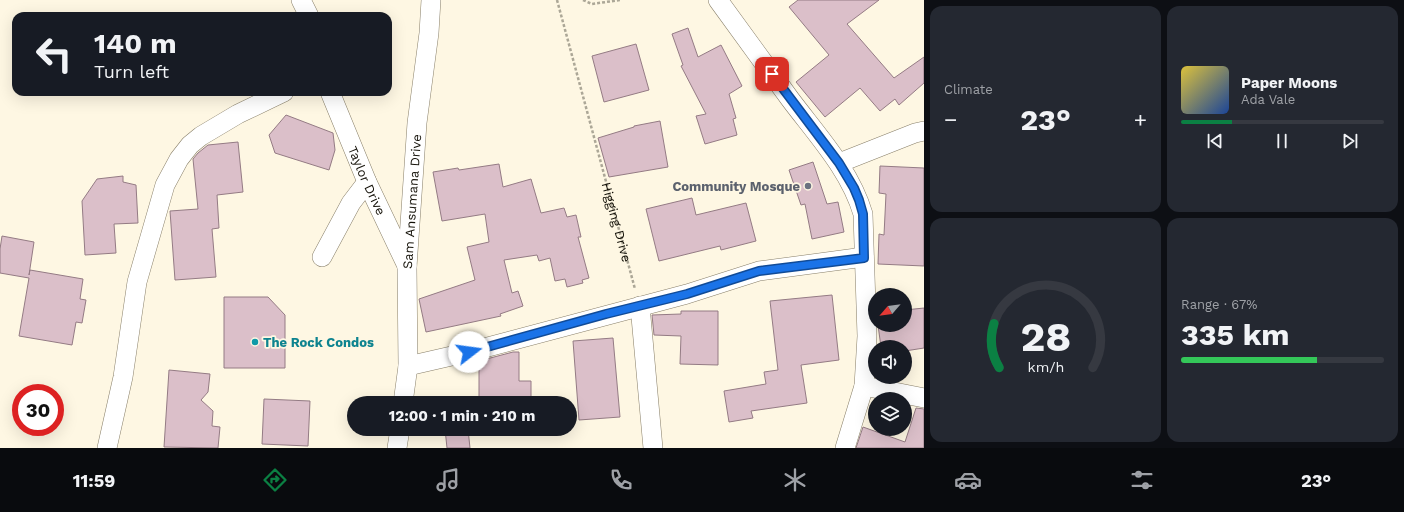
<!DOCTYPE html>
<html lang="en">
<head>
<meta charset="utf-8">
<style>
	:root { --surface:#171b24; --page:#242831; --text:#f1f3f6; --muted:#9ea1a6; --line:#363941; --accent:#0b8043 }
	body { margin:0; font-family:"Work Sans",sans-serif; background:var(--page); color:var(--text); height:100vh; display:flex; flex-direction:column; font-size:15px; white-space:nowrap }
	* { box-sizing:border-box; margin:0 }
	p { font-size:13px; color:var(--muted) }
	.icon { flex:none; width:22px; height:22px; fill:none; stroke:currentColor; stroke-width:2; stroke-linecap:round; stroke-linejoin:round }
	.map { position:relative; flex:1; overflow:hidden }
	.drawer { display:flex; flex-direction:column; gap:6px; padding:6px; background:#0d0f14; width:480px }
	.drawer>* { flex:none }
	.guide { position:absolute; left:12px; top:12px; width:380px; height:84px; border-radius:12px; box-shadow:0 4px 16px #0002; background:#171b24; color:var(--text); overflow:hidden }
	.needle { width:26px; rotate:242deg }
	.fabs { position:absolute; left:868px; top:288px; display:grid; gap:8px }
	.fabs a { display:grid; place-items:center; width:44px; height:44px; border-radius:50%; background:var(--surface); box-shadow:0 4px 16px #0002; font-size:20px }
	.speed { position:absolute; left:12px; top:384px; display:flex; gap:8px; font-size:20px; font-weight:700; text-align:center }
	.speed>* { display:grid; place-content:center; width:52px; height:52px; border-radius:50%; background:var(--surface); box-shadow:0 4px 16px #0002; line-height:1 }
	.speed .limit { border:6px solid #d22; background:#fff; color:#111 }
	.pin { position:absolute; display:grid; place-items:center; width:34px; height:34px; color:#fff; margin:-17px; border-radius:8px; box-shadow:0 2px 6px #0006 }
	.me { position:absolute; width:44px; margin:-22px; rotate:75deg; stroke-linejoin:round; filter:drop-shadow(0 0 3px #0008) }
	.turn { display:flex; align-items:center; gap:14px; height:84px; padding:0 16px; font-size:18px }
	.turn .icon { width:52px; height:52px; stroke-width:2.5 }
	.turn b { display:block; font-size:28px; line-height:34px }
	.big { font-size:30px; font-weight:700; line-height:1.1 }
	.drawer .card { flex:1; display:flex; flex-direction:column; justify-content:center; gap:6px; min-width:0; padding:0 14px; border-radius:12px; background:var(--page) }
	.drawer .dial { align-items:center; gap:0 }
	.dial svg { height:104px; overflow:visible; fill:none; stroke:var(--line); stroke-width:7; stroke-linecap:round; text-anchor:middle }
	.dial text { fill:var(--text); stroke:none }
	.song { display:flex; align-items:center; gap:12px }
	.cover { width:48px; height:48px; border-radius:6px; background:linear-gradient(135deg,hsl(50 70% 55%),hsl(220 70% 35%)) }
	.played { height:4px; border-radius:2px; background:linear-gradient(90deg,var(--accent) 25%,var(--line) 25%) }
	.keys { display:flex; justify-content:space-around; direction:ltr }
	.heat { display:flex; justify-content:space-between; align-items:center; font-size:22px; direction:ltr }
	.charge { height:6px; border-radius:3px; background:linear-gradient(90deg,#34c759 67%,var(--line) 0) }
	.drawer .tiles { flex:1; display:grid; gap:6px; grid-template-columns:repeat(2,1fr) }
	.trip { position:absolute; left:347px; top:396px; width:230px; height:40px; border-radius:20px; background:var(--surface); box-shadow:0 4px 16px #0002; font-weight:700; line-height:40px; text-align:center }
	.tab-bar { display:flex; height:64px; justify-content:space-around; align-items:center; background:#090b0e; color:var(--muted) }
	.tab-bar .icon { width:28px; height:28px }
	.tab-bar .on { color:var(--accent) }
	.tab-bar b { font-size:18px; color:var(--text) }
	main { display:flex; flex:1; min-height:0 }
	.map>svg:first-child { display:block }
	.building { fill:#dbbfc9; stroke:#947b84 }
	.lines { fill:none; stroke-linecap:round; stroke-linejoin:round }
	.minor-casing { stroke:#887f69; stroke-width:20 }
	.path { stroke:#aca797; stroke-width:2.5; stroke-dasharray:3 2; stroke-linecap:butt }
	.minor { stroke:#fff; stroke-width:19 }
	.route-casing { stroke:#114b97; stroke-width:10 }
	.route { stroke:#1a73e8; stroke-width:7 }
	.worship-dot { fill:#6b7280; stroke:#fef7e3; stroke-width:1.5 }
	.culture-dot { fill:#0f9aa8; stroke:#fef7e3; stroke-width:1.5 }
	.labels { text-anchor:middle; stroke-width:3.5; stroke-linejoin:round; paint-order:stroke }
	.street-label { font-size:13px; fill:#141108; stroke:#fef7e3 }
	.worship-label { font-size:13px; font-weight:bold; fill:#5b616d; stroke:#fef7e3; text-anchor:end }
	.culture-label { font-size:13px; font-weight:bold; fill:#0d838f; stroke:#fef7e3; text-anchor:start }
</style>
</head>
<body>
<main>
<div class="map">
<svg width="924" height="448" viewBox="0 0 924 448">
	<rect width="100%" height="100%" fill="#fef7e3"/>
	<path class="building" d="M798 0H879L847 24 894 78 924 57V83L899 105 895 99 880 111 860 88 825 117 796 82 829 55 789 7Z
		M688 28 698 57 721 45 742 86 729 94 736 118 733 119 737 135 705 144 696 116 706 114 681 66 683 65 672 34Z
		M636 44 649 90 604 102 592 56Z
		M286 115 333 133 335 150 329 170 275 153 269 135Z
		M660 121 668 167 609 177 598 138 634 127V126Z
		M238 142 243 192 217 195 219 228 212 229 216 277 175 280 170 211 198 209 193 159 198 153 208 145Z
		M813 162 827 204 838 202 844 232 812 239 805 204 801 205 789 170Z
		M499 164 503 187 531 179 541 213 564 208 567 217 576 215 581 237H578L589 278 582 280 583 283 567 287 565 279 555 281 550 258 539 261 537 255 504 260 512 293 518 291 523 306 500 314 501 316 426 332 419 299 475 280 467 247 489 242 485 214 442 221 433 172 458 168 459 170Z
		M880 166 924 168V266L878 264 879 234 884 235 886 194 879 193Z
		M123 176V182L136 185 138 223 114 224 116 253 85 255 82 201 97 179Z
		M692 198 696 215 746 203 756 241 721 250 720 246 659 261 646 209Z
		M2 236 34 242 29 275 30 270 83 279 80 299 86 300 82 323 76 322 72 345 19 336 29 278 0 273V249Z
		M832 295 839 360 801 365 807 403 751 411 753 418 729 422 724 391 766 384 764 372 778 370 770 301Z
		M224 297H268L285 315V368H224Z
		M924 308V348L905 351V347H881L878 325H905V310Z
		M681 311H718V365L680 364 681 336 654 335 652 315 681 314Z
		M613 338 620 417 579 420 573 341Z
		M513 352H519V381H531V403H479V361Z
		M169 370 210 374 208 392 201 400 213 411 212 426 220 427 218 448 164 447Z
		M264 399 310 401 308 446 262 444Z
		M916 408 924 409V448H856L863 427 905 442Z
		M445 429H468L470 448H447Z"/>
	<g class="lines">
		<g class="minor-casing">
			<g id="minor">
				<path d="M301 0 309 16"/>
				<path d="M718 0C742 33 766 66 790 99 817 135 850 170 863 214L867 336 864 386 845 448"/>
				<path id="s2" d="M330 92 367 182 407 266"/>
				<path d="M839 163 915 133 924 131"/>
				<path d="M322 257 351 203 367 182"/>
				<path d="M640 306 653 448"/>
				<path d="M408 366 469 352 687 294 759 271 864 257"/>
				<path d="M864 386 924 398"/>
				<path id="s3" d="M403 403 408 366 407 267 417 123 429 33 431 0"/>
				<path d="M107 448 123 377 137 282 165 185 179 159 190 145 201 136 238 114 284 92"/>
				<path d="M397 448 400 429"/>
			</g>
		</g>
		<g class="path">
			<path id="s1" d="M557 0 635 289"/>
			<path d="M583 0 592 4 620 0"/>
		</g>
		<use href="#minor" class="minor"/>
	</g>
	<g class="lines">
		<g class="route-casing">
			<path id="route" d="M469 352 606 314 687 294 759 271 864 258 863 214 859 200 854 188 839 163 772 74"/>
		</g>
		<use href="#route" class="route"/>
	</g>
	<circle class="worship-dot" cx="808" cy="186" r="4"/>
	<circle class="culture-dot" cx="255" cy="342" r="4"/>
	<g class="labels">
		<g class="street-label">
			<text dy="5" stroke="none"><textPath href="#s2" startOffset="96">Taylor Drive</textPath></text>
			<text dy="5" stroke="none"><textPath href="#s3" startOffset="202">Sam Ansumana Drive</textPath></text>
			<text dy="5" stroke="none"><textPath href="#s1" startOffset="230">Higging Drive</textPath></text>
		</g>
		<g class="worship-label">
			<text x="800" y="191">Community Mosque</text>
		</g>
		<g class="culture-label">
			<text x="263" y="347">The Rock Condos</text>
		</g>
	</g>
</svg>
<div class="fabs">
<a><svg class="needle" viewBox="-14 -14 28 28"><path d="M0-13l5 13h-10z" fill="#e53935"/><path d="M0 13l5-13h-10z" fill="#9ea1a6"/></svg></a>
<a><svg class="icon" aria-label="sound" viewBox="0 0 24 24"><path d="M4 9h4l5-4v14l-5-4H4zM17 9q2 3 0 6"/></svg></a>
<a><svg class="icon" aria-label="layers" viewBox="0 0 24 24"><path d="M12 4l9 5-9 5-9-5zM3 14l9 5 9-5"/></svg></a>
</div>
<div class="speed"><div class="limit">30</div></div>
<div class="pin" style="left:772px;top:74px;background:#d93025"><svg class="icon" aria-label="arrive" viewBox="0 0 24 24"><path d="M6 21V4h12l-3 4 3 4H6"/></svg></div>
<svg class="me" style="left:469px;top:352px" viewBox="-20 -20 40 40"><circle r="19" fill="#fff"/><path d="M0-13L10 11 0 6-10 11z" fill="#1a73e8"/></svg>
<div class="trip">12:00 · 1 min · 210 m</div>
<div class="guide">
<div class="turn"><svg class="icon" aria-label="left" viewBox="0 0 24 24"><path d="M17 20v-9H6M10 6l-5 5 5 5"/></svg><div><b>140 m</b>Turn left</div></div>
</div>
</div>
<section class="drawer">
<div class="tiles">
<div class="card"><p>Climate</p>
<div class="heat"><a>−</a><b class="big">23°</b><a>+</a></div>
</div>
<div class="card">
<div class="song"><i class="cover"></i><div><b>Paper Moons</b><p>Ada Vale</p></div></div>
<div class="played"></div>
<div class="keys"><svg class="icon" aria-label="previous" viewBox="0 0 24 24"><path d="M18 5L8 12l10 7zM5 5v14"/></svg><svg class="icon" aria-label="pause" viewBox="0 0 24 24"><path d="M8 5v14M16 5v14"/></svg><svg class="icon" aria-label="next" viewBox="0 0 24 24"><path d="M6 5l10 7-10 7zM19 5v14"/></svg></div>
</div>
<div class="card dial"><svg viewBox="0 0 100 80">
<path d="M14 69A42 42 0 1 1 86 69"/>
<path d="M14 69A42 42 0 0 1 10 35" stroke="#0b8043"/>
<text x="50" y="56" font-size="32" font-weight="700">28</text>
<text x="50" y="72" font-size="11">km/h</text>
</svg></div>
<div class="card"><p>Range · 67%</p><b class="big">335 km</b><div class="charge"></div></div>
</div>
</section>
</main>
<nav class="tab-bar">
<b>11:59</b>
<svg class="icon on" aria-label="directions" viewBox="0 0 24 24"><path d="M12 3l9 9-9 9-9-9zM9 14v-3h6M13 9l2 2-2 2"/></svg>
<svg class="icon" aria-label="music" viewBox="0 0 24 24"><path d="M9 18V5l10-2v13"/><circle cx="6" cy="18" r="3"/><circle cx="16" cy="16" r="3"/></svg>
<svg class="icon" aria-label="phone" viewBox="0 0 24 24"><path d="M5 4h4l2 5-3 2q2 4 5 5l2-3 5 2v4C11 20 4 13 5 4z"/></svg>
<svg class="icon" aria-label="climate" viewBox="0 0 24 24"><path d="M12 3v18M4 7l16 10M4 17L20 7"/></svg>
<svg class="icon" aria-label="car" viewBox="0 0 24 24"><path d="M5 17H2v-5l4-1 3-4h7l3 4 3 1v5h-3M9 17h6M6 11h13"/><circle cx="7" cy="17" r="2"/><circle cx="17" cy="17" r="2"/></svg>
<svg class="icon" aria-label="filters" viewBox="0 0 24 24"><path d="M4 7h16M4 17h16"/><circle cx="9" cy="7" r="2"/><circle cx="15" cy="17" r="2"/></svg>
<b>23°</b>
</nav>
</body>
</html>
